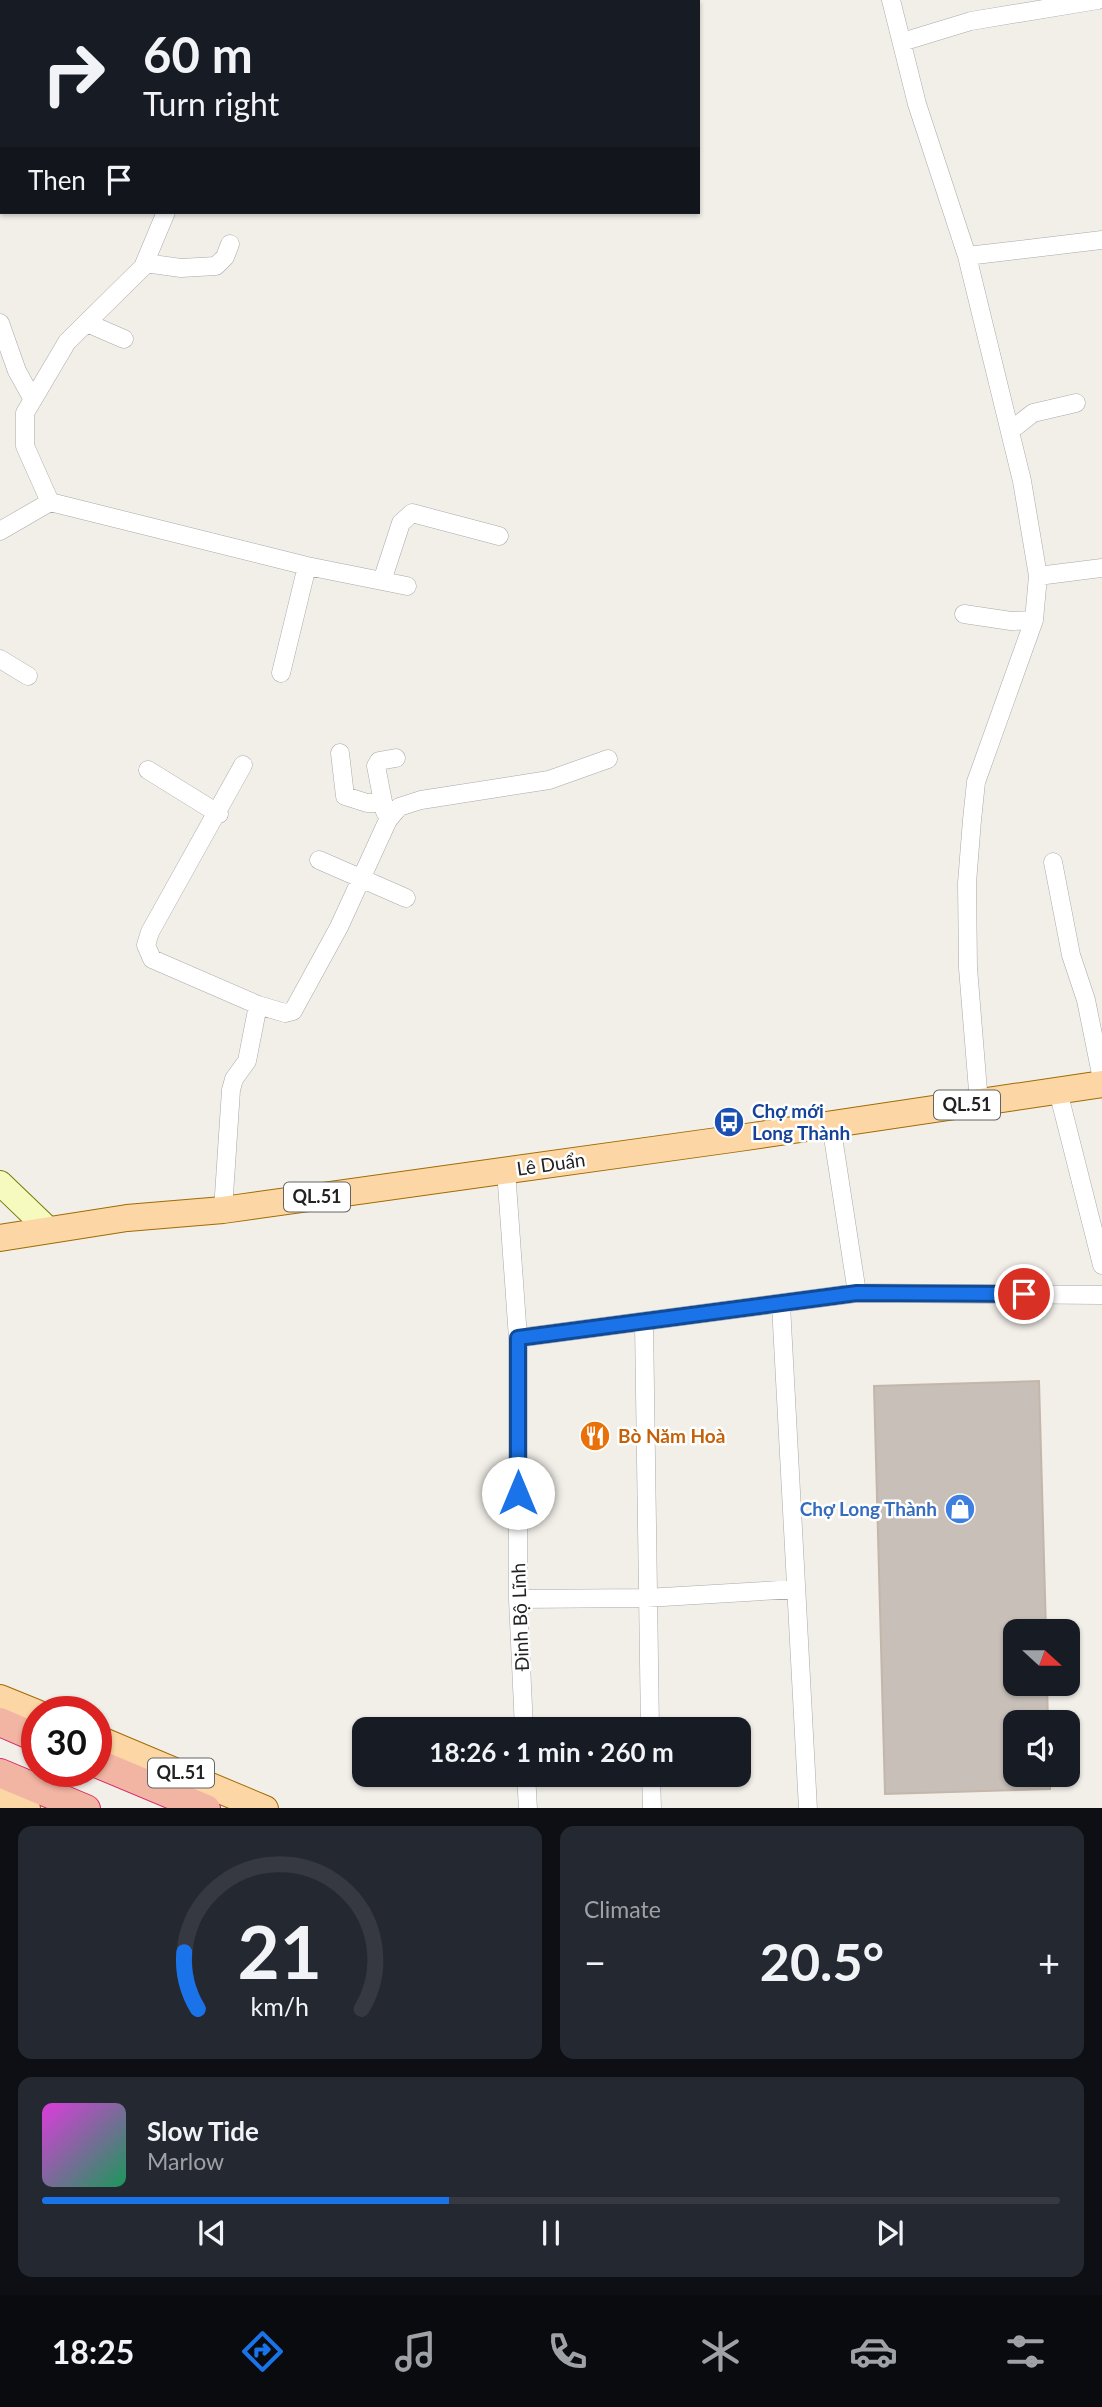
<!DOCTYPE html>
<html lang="en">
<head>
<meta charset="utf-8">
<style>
	:root { --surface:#171b24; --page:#242831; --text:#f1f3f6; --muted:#9ea1a6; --line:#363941; --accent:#1a73e8 }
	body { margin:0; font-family:Lato,sans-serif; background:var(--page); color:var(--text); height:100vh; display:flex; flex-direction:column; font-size:26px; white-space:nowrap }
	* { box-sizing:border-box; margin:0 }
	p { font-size:23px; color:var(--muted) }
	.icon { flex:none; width:38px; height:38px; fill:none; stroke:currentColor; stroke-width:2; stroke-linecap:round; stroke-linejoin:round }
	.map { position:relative; height:1808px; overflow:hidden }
	.panel { display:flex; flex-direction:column; gap:18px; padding:18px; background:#0d0f14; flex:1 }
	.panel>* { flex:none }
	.guide { position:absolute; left:0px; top:0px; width:700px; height:214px; box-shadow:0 2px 5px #0004; background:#171b24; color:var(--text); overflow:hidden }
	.needle { width:46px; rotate:111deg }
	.controls { position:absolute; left:1003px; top:1619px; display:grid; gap:14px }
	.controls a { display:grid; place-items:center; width:77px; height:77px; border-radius:14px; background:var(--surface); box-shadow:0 2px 5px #0004; font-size:35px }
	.speed { position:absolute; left:21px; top:1696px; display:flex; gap:14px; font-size:35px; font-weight:700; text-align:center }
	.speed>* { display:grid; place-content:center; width:91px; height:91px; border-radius:50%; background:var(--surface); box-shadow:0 2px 5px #0004; line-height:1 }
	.speed .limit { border:10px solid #d22; background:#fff; color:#111 }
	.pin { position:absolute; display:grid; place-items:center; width:60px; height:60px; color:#fff; margin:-30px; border:4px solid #fff; border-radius:50%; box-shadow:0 2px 7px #0007 }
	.me { position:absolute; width:77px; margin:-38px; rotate:0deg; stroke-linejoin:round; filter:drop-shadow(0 0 5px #0008) }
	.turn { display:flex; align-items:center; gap:24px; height:147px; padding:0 28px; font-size:32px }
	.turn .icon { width:91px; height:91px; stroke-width:2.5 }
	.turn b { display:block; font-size:49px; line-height:60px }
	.then { display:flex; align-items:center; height:66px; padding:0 28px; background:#0003; gap:14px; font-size:26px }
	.big { font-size:52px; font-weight:700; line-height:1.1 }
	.panel .widget { flex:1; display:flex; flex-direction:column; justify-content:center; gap:10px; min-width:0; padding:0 24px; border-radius:14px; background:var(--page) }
	.panel .dial { align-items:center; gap:0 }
	.dial svg { height:182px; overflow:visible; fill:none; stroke:var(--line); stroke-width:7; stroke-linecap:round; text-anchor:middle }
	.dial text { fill:var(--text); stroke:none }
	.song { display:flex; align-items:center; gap:21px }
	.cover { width:84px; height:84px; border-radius:10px; background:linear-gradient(135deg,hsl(300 70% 55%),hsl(150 70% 35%)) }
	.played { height:7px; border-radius:4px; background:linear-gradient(90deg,var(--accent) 40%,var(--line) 40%) }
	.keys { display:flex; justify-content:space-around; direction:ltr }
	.heat { display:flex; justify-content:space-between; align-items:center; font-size:38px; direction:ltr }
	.panel .tiles { flex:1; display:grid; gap:18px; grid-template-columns:1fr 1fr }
	.widget:last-child { grid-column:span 2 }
	.trip { position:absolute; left:352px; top:1717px; width:399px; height:70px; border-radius:14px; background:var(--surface); box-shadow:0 2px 5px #0004; font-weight:700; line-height:70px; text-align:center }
	.tab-bar { display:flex; height:112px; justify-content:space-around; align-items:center; background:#090b0e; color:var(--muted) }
	.tab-bar .icon { width:49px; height:49px }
	.tab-bar .current { color:var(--accent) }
	.tab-bar b { font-size:32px; color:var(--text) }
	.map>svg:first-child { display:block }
	.building { fill:#c7bfb8; stroke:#c4b6ab; stroke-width:2 }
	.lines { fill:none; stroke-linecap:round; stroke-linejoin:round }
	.minor-casing { stroke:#a9a9a9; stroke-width:19 }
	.secondary-casing { stroke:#707d05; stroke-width:26 }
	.primary-casing { stroke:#a06b00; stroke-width:28 }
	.trunk-casing { stroke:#dc2a67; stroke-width:30 }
	.minor { stroke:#fff; stroke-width:18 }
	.secondary { stroke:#f7fabf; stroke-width:24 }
	.primary { stroke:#fcd6a4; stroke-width:26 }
	.trunk { stroke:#f2b4a3; stroke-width:28 }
	.route-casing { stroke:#114b97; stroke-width:18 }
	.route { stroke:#1a73e8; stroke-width:12 }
	.labels { text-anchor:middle; stroke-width:5; stroke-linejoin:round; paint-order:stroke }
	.shield { fill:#fff; stroke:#646464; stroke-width:2 }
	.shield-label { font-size:18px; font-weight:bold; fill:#222 }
	.transit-label { font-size:19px; font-weight:bold; fill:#164399; stroke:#fff; text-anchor:start }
	.street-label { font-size:19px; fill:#222; stroke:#fff }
	.food-label { font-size:19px; font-weight:bold; fill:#c56008; stroke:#fff; text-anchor:start }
	.shop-label { font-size:19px; font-weight:bold; fill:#366cbe; stroke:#fff; text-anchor:end }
</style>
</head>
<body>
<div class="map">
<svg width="1102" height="1809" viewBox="0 0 1102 1809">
	<rect width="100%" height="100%" fill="#f2efe9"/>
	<path class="building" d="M1039 1381 1046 1631H1015V1684H1047L1048 1722H1015V1774H1050V1789L885 1794 874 1386Z"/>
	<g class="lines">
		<g class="minor-casing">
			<path id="minor" d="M37 0H43
				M891 0 917 104 967 256 1022 481 1038 576 1034 620 976 782 972 820 967 883 968 968 979 1103
				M902 42 971 21 1098 0
				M967 256 1102 240
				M145 263 181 268 216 266 225 257 230 244
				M0 323 17 371 32 398
				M87 323 124 339
				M1010 431 1033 413 1076 403
				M50 502 25 446V413L67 342 143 267 166 212
				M0 531 50 502 307 566 407 586
				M1038 576 1102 568
				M382 581 401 523 412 513 499 536
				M964 614 1011 621 1034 620
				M0 659 28 676
				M281 673 307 566
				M340 753 345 796 367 803H382
				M243 765 150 932 146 945 152 959 258 1005
				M148 770 219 814
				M385 812 376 766 379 761 396 758
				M319 860 406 898
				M1053 862 1071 955 1086 1000 1102 1079
				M1058 1091 1102 1265
				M831 1124 857 1293
				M506 1170 518 1338V1599L524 1729
				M223 1210 231 1090 234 1079 247 1061 258 1005 285 1013 293 1011 339 927 388 820 399 807 421 800 549 780 608 759
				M781 1305 808 1809
				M644 1323 650 1729
				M518 1338 857 1293 1102 1295
				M518 1599 646 1598 796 1589
				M526 1774 528 1809
				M651 1774 652 1809"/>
		</g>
		<g class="secondary-casing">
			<path id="secondary" d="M0 1183 49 1230"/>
		</g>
		<g class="primary-casing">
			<path id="primary" d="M0 1238 127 1218 223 1210 739 1138 1102 1084
				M0 1698 37 1713
				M96 1738 265 1809
				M0 1797 27 1809"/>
		</g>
		<g class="trunk-casing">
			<path id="trunk" d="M0 1722 37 1738
				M96 1763 206 1809
				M0 1773 86 1809"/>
		</g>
		<use href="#minor" class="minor"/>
		<use href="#secondary" class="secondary"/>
		<use href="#primary" class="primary"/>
		<use href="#trunk" class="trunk"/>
	</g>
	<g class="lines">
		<g class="route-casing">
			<path id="route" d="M518 1493V1338L857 1293 1024 1294"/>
		</g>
		<use href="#route" class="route"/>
	</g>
	<defs>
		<g id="bus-disc" transform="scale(1.575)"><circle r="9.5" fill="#1a4fb4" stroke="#fff"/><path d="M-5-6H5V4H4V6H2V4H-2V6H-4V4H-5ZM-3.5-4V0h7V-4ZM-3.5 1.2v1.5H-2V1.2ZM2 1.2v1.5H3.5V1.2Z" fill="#fff"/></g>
		<g id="restaurant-disc" transform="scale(1.575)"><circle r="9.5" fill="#e8710a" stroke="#fff"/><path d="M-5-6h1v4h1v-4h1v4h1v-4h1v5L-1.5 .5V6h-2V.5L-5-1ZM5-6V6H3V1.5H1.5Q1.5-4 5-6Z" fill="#fff"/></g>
		<g id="shop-disc" transform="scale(1.575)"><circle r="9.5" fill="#3f7fe0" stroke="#fff"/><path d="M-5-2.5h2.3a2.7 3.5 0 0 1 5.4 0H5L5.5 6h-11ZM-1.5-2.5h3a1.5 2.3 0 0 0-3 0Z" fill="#fff"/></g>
	</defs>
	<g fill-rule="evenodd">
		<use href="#bus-disc" x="729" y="1122"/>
		<use href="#restaurant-disc" x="595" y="1436"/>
		<use href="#shop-disc" x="960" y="1509"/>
	</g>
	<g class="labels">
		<g class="shield">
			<rect x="934" y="1090.5" width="66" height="29" rx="5"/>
			<rect x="284" y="1182.5" width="66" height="29" rx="5"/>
			<rect x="148" y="1758.5" width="66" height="29" rx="5"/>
		</g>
		<g class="shield-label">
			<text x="967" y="1111">QL.51</text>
			<text x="317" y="1203">QL.51</text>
			<text x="181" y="1779">QL.51</text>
		</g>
		<g class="transit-label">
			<text x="752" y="1118">Chợ mới<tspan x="752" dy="22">Long Thành</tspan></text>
		</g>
		<g class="street-label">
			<text transform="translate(551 1164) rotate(-8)" y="7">Lê Duẩn</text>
			<text transform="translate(520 1617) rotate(-92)" y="7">Đinh Bộ Lĩnh</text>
		</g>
		<g class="food-label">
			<text x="618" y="1443">Bò Năm Hoà</text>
		</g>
		<g class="shop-label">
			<text x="937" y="1516">Chợ Long Thành</text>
		</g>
	</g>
</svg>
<div class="controls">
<a><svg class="needle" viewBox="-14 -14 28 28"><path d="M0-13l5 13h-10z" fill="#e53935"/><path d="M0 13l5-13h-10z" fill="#9ea1a6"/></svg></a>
<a><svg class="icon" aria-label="sound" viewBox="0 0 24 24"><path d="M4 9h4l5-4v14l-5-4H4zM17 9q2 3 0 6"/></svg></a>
</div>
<div class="speed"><div class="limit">30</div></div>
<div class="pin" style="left:1024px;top:1294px;background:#d93025"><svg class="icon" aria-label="arrive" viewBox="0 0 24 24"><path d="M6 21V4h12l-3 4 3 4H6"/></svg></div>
<svg class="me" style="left:518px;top:1493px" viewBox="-20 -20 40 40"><circle r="19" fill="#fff"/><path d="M0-13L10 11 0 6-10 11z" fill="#1a73e8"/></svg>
<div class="trip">18:26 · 1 min · 260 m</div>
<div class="guide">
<div class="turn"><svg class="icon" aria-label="right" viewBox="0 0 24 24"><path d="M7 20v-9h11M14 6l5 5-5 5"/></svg><div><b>60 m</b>Turn right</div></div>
<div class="then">Then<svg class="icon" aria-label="arrive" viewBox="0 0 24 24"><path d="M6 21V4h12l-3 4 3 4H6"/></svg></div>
</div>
</div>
<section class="panel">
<div class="tiles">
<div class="widget dial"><svg viewBox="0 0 100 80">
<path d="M14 69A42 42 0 1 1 86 69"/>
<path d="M14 69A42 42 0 0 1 8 44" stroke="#1a73e8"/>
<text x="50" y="56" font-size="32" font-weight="700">21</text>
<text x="50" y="72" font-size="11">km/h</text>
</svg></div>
<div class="widget"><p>Climate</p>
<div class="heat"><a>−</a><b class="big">20.5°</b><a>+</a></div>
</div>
<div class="widget">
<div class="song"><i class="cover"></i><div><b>Slow Tide</b><p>Marlow</p></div></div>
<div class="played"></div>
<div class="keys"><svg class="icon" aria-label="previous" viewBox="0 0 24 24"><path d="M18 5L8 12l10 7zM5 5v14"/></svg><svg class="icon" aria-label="pause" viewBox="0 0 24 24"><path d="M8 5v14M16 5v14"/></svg><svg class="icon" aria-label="next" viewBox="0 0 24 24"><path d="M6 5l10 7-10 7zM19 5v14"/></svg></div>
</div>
</div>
</section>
<nav class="tab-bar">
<b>18:25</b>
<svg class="icon current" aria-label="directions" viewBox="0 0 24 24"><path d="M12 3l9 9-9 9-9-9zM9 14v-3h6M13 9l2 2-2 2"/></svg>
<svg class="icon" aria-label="music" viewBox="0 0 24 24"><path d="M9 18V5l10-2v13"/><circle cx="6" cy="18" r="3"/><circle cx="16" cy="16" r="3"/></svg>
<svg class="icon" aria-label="phone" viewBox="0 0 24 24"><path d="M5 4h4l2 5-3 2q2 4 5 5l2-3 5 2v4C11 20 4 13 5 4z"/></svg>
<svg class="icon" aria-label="climate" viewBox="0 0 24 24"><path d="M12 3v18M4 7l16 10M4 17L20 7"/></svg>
<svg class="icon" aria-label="car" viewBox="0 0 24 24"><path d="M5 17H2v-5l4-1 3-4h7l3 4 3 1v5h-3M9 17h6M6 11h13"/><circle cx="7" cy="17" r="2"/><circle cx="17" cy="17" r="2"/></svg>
<svg class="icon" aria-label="filters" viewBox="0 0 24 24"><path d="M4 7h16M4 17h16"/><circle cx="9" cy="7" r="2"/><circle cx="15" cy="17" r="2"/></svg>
</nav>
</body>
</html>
